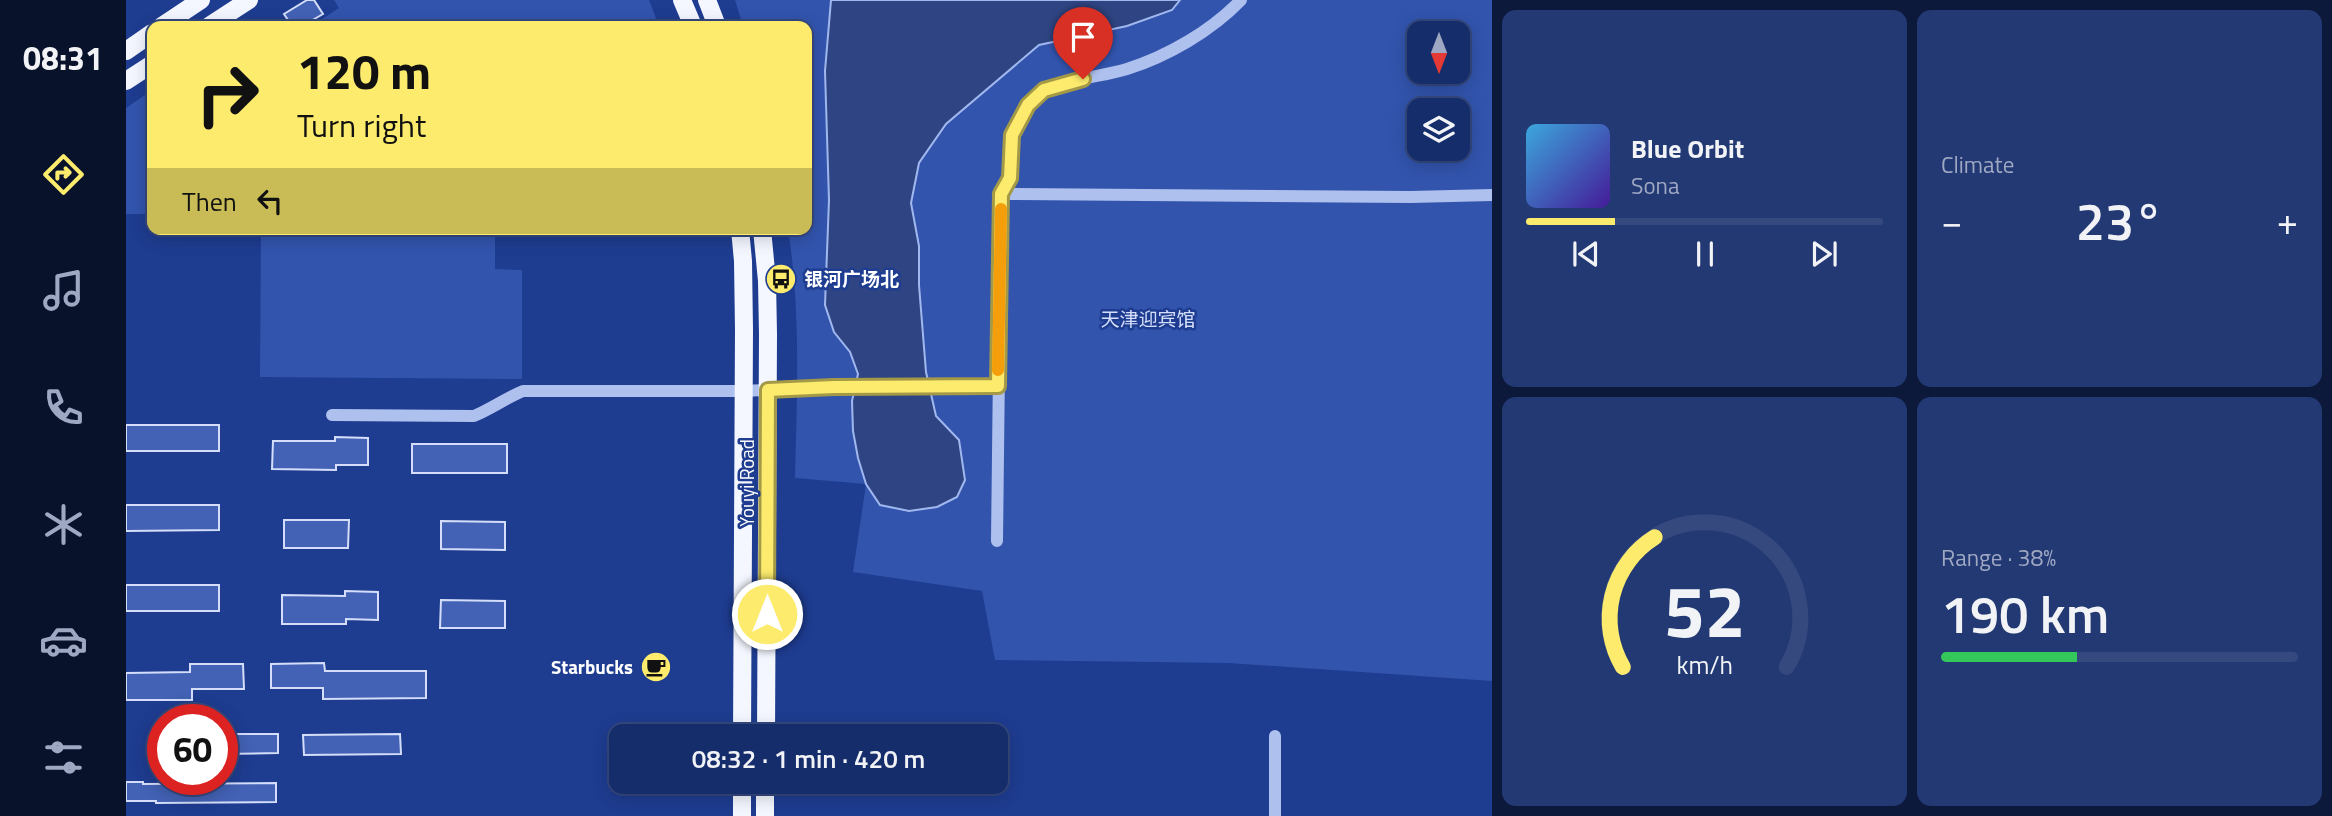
<!DOCTYPE html>
<html lang="en">
<head>
<meta charset="utf-8">
<style>
	:root { --surface:#162d6c; --page:#233974; --text:#f1f3f6; --muted:#9ea8c2; --line:#35497f; --accent:#fceb6d }
	body { margin:0; font-family:"Titillium Web","Noto Sans SC",sans-serif; background:var(--page); color:var(--text); height:100vh; display:flex; flex-direction:column; font-size:26px; white-space:nowrap }
	* { box-sizing:border-box; margin:0 }
	p { font-size:23px; color:var(--muted) }
	.icon { flex:none; width:38px; height:38px; fill:none; stroke:currentColor; stroke-width:2; stroke-linecap:round; stroke-linejoin:round }
	.map { position:relative; flex:1; overflow:hidden }
	.details { display:flex; flex-direction:column; gap:10px; padding:10px; background:#0c193b; width:840px }
	.details>* { flex:none }
	.guide { position:absolute; left:21px; top:21px; width:665px; height:214px; border-radius:14px; box-shadow:0 4px 18px #0003,0 0 0 2px var(--line); background:#fceb6d; color:#111; overflow:hidden }
	.needle { width:46px; rotate:180deg }
	.fabs { position:absolute; left:1281px; top:21px; display:grid; gap:14px }
	.fabs a { display:grid; place-items:center; width:63px; height:63px; border-radius:14px; background:var(--surface); box-shadow:0 4px 18px #0003,0 0 0 2px var(--line); font-size:35px }
	.speed { position:absolute; left:21px; top:704px; display:flex; gap:14px; font-size:35px; font-weight:700; text-align:center }
	.speed>* { display:grid; place-content:center; width:91px; height:91px; border-radius:50%; background:var(--surface); box-shadow:0 4px 18px #0003,0 0 0 2px var(--line); line-height:1 }
	.speed .limit { border:10px solid #d22; background:#fff; color:#111 }
	.pin { position:absolute; display:grid; place-items:center; width:60px; height:60px; color:#fff; margin:-72px -30px; border-radius:50% 50% 50% 0; rotate:-45deg; box-shadow:0 0 7px #0007 }
	.pin .icon { rotate:45deg }
	.me { position:absolute; width:77px; margin:-38px; rotate:0deg; stroke-linejoin:round; filter:drop-shadow(0 0 5px #0008) }
	.turn { display:flex; align-items:center; gap:24px; height:147px; padding:0 35px; font-size:32px }
	.turn .icon { width:91px; height:91px; stroke-width:2.5 }
	.turn b { display:block; font-size:49px; line-height:60px }
	.then { display:flex; align-items:center; height:66px; padding:0 35px; background:#0003; gap:14px; font-size:26px }
	.big { font-size:52px; font-weight:600; line-height:1.1 }
	.details .widget { flex:1; display:flex; flex-direction:column; justify-content:center; gap:10px; min-width:0; padding:0 24px; border-radius:14px; background:var(--page) }
	.details .dial { align-items:center; gap:0 }
	.dial svg { height:182px; overflow:visible; fill:none; stroke:var(--line); stroke-width:7; stroke-linecap:round; text-anchor:middle }
	.dial text { fill:var(--text); stroke:none }
	.song { display:flex; align-items:center; gap:21px }
	.cover { width:84px; height:84px; border-radius:10px; background:linear-gradient(135deg,hsl(200 70% 55%),hsl(260 70% 35%)) }
	.played { height:7px; border-radius:4px; background:linear-gradient(90deg,var(--accent) 25%,var(--line) 25%) }
	.keys { display:flex; justify-content:space-around; direction:ltr }
	.heat { display:flex; justify-content:space-between; align-items:center; font-size:38px; direction:ltr }
	.charge { height:10px; border-radius:5px; background:linear-gradient(90deg,#34c759 38%,var(--line) 0) }
	.details .tiles { flex:1; display:grid; gap:10px; grid-template-columns:repeat(2,1fr) }
	.trip { position:absolute; left:483px; top:724px; width:399px; height:70px; border-radius:14px; background:var(--surface); box-shadow:0 4px 18px #0003,0 0 0 2px var(--line); font-weight:600; line-height:70px; text-align:center }
	main { display:flex; flex:1; min-height:0 }
	.tab-bar { display:flex; flex-direction:column; width:126px; justify-content:space-around; align-items:center; background:#09122b; color:var(--muted) }
	.tab-bar .icon { width:49px; height:49px }
	.tab-bar .on { color:var(--accent) }
	.tab-bar b { font-size:32px; color:var(--text) }
	.map>svg:first-child { display:block }
	.green { fill:#3254ad; fill-rule:evenodd }
	.water { fill:#2f4583; stroke:#a1b8ef; stroke-width:2 }
	.building { fill:#4362b5; stroke:#d4defa; stroke-width:2 }
	.lines { fill:none; stroke-linecap:round; stroke-linejoin:round }
	.minor { stroke:#aec0ed; stroke-width:12 }
	.major { stroke:#f4f7ff; stroke-width:18 }
	.route-casing { stroke:#a49947; stroke-width:18 }
	.route { stroke:#fceb6d; stroke-width:12 }
	.slow { stroke:#f59e0b; stroke-width:12 }
	.labels { text-anchor:middle; stroke-width:5; stroke-linejoin:round; paint-order:stroke }
	.poi-label { font-size:19px; font-weight:bold; fill:#fff; stroke:#1e3c90; text-anchor:start }
	.park-label { font-size:19px; fill:#d4defa; stroke:#1e3c90 }
	.street-label { font-size:19px; fill:#fff; stroke:#1e3c90 }
</style>
</head>
<body>
<main>
<nav class="tab-bar">
<b>08:31</b>
<svg class="icon on" aria-label="directions" viewBox="0 0 24 24"><path d="M12 3l9 9-9 9-9-9zM9 14v-3h6M13 9l2 2-2 2"/></svg>
<svg class="icon" aria-label="music" viewBox="0 0 24 24"><path d="M9 18V5l10-2v13"/><circle cx="6" cy="18" r="3"/><circle cx="16" cy="16" r="3"/></svg>
<svg class="icon" aria-label="phone" viewBox="0 0 24 24"><path d="M5 4h4l2 5-3 2q2 4 5 5l2-3 5 2v4C11 20 4 13 5 4z"/></svg>
<svg class="icon" aria-label="climate" viewBox="0 0 24 24"><path d="M12 3v18M4 7l16 10M4 17L20 7"/></svg>
<svg class="icon" aria-label="car" viewBox="0 0 24 24"><path d="M5 17H2v-5l4-1 3-4h7l3 4 3 1v5h-3M9 17h6M6 11h13"/><circle cx="7" cy="17" r="2"/><circle cx="17" cy="17" r="2"/></svg>
<svg class="icon" aria-label="filters" viewBox="0 0 24 24"><path d="M4 7h16M4 17h16"/><circle cx="9" cy="7" r="2"/><circle cx="15" cy="17" r="2"/></svg>
</nav>
<div class="map">
<svg width="1366" height="816" viewBox="0 0 1366 816">
	<rect width="100%" height="100%" fill="#1e3c90"/>
	<path class="green" d="M208 0H523L533 26H185L213 8Z
		M609 0H1366V681L1102 663 869 660 856 591 727 572 740 484 669 478C671 395 675 312 662 229H681V26H617ZM1293 33H1332V72H1293ZM1293 110H1332V149H1293Z
		M26 90V214H0V108Z
		M135 229H369V269L396 270V379L134 377Z"/>
	<path class="water" d="M705 0H1054L1046 10 1001 26 913 45 820 124 793 163 785 203 793 246V285L800 372 810 416 833 440 839 480 831 497 811 507 783 511 754 505 740 484 732 458 727 431 726 401 732 374 724 352 708 332 699 305 703 200 699 71Z"/>
	<path class="building" d="M181 0H188L197 14 176 26H166L158 14Z
		M0 425H93V451H0Z
		M209 437 242 438V465H210V470L146 469 147 441H209Z
		M286 444H381V473H286Z
		M0 505H93V530L0 531Z
		M158 520H223L222 548H158Z
		M315 521 379 522V550L315 549Z
		M0 585H93V611H0Z
		M219 591 252 592V620L220 619V624H156V595L219 596Z
		M315 600 379 601V628H314Z
		M198 663 199 671H300V698L197 699V688H145V664Z
		M64 664H117L118 689H66V700H0V673L64 672Z
		M96 734H152V753L96 754Z
		M274 734 275 754 178 755 177 735Z
		M0 782H17V784L150 783V802L30 803V801H0Z"/>
	<g class="lines">
		<path class="minor" d="M875 194C878 188 884 182 884 175 888 148 882 128 902 105 926 78 969 79 1001 69 1042 56 1085 31 1115 0
			M206 415 348 416C365 409 380 398 397 391H617L708 387 872 386
			M871 541 875 194 1285 197 1366 195
			M1149 736V816"/>
		<path class="major" d="M556 0 567 26
			M581 0 591 26
			M36 26 75 0
			M83 26 123 0
			M0 51 26 33
			M0 81 26 64
			M614 229 617 261 618 330 616 737
			M636 229 641 281 642 334 640 737
			M616 816V782
			M639 816V782"/>
	</g>
	<g class="lines">
		<g class="route-casing">
			<path id="route" d="M641 614 642 390 708 387 872 386 875 194 884 178 886 135 902 105 918 90 957 79"/>
		</g>
		<use href="#route" class="route"/>
		<path class="slow" d="M872 370 875 209"/>
	</g>
	<defs>
		<g id="bus-disc" transform="scale(1.575)"><circle r="9.5" fill="#fceb6d" stroke="#1e3c90"/><path d="M-5-6H5V4H4V6H2V4H-2V6H-4V4H-5ZM-3.5-4V0h7V-4ZM-3.5 1.2v1.5H-2V1.2ZM2 1.2v1.5H3.5V1.2Z" fill="#111"/></g>
		<g id="cafe-disc" transform="scale(1.575)"><circle r="9.5" fill="#fceb6d" stroke="#1e3c90"/><path d="M-5.5-4.5H6V0H3Q3 3.5 0 3.5H-2.5Q-5.5 3.5-5.5 0ZM3-3.2v2h1.7v-2ZM-6 4.5H4V6H-6Z" fill="#111"/></g>
	</defs>
	<g fill-rule="evenodd">
		<use href="#bus-disc" x="655" y="279"/>
		<use href="#cafe-disc" x="530" y="667"/>
	</g>
	<g class="labels">
		<g class="poi-label">
			<text x="678" y="286">银河广场北</text>
			<text x="507" y="674" text-anchor="end">Starbucks</text>
		</g>
		<g class="park-label">
			<text x="1022" y="326">天津迎宾馆</text>
		</g>
		<g class="street-label">
			<text transform="translate(621 483) rotate(-90)" y="7">Youyi Road</text>
		</g>
	</g>
</svg>
<div class="fabs">
<a><svg class="needle" viewBox="-14 -14 28 28"><path d="M0-13l5 13h-10z" fill="#e53935"/><path d="M0 13l5-13h-10z" fill="#9ea8c2"/></svg></a>
<a><svg class="icon" aria-label="layers" viewBox="0 0 24 24"><path d="M12 4l9 5-9 5-9-5zM3 14l9 5 9-5"/></svg></a>
</div>
<div class="speed"><div class="limit">60</div></div>
<div class="pin" style="left:957px;top:79px;background:#d93025"><svg class="icon" aria-label="arrive" viewBox="0 0 24 24"><path d="M6 21V4h12l-3 4 3 4H6"/></svg></div>
<svg class="me" style="left:641px;top:614px" viewBox="-20 -20 40 40"><circle r="17" fill="#fceb6d" stroke="#fff" stroke-width="3"/><path d="M0-11L8 9 0 5-8 9z" fill="#fff"/></svg>
<div class="trip">08:32 · 1 min · 420 m</div>
<div class="guide">
<div class="turn"><svg class="icon" aria-label="right" viewBox="0 0 24 24"><path d="M7 20v-9h11M14 6l5 5-5 5"/></svg><div><b>120 m</b>Turn right</div></div>
<div class="then">Then<svg class="icon" aria-label="left" viewBox="0 0 24 24"><path d="M17 20v-9H6M10 6l-5 5 5 5"/></svg></div>
</div>
</div>
<section class="details">
<div class="tiles">
<div class="widget">
<div class="song"><i class="cover"></i><div><b>Blue Orbit</b><p>Sona</p></div></div>
<div class="played"></div>
<div class="keys"><svg class="icon" aria-label="previous" viewBox="0 0 24 24"><path d="M18 5L8 12l10 7zM5 5v14"/></svg><svg class="icon" aria-label="pause" viewBox="0 0 24 24"><path d="M8 5v14M16 5v14"/></svg><svg class="icon" aria-label="next" viewBox="0 0 24 24"><path d="M6 5l10 7-10 7zM19 5v14"/></svg></div>
</div>
<div class="widget"><p>Climate</p>
<div class="heat"><a>−</a><b class="big">23°</b><a>+</a></div>
</div>
<div class="widget dial"><svg viewBox="0 0 100 80">
<path d="M14 69A42 42 0 1 1 86 69"/>
<path d="M14 69A42 42 0 0 1 28 12" stroke="#fceb6d"/>
<text x="50" y="56" font-size="32" font-weight="700">52</text>
<text x="50" y="72" font-size="11">km/h</text>
</svg></div>
<div class="widget"><p>Range · 38%</p><b class="big">190 km</b><div class="charge"></div></div>
</div>
</section>
</main>
</body>
</html>
